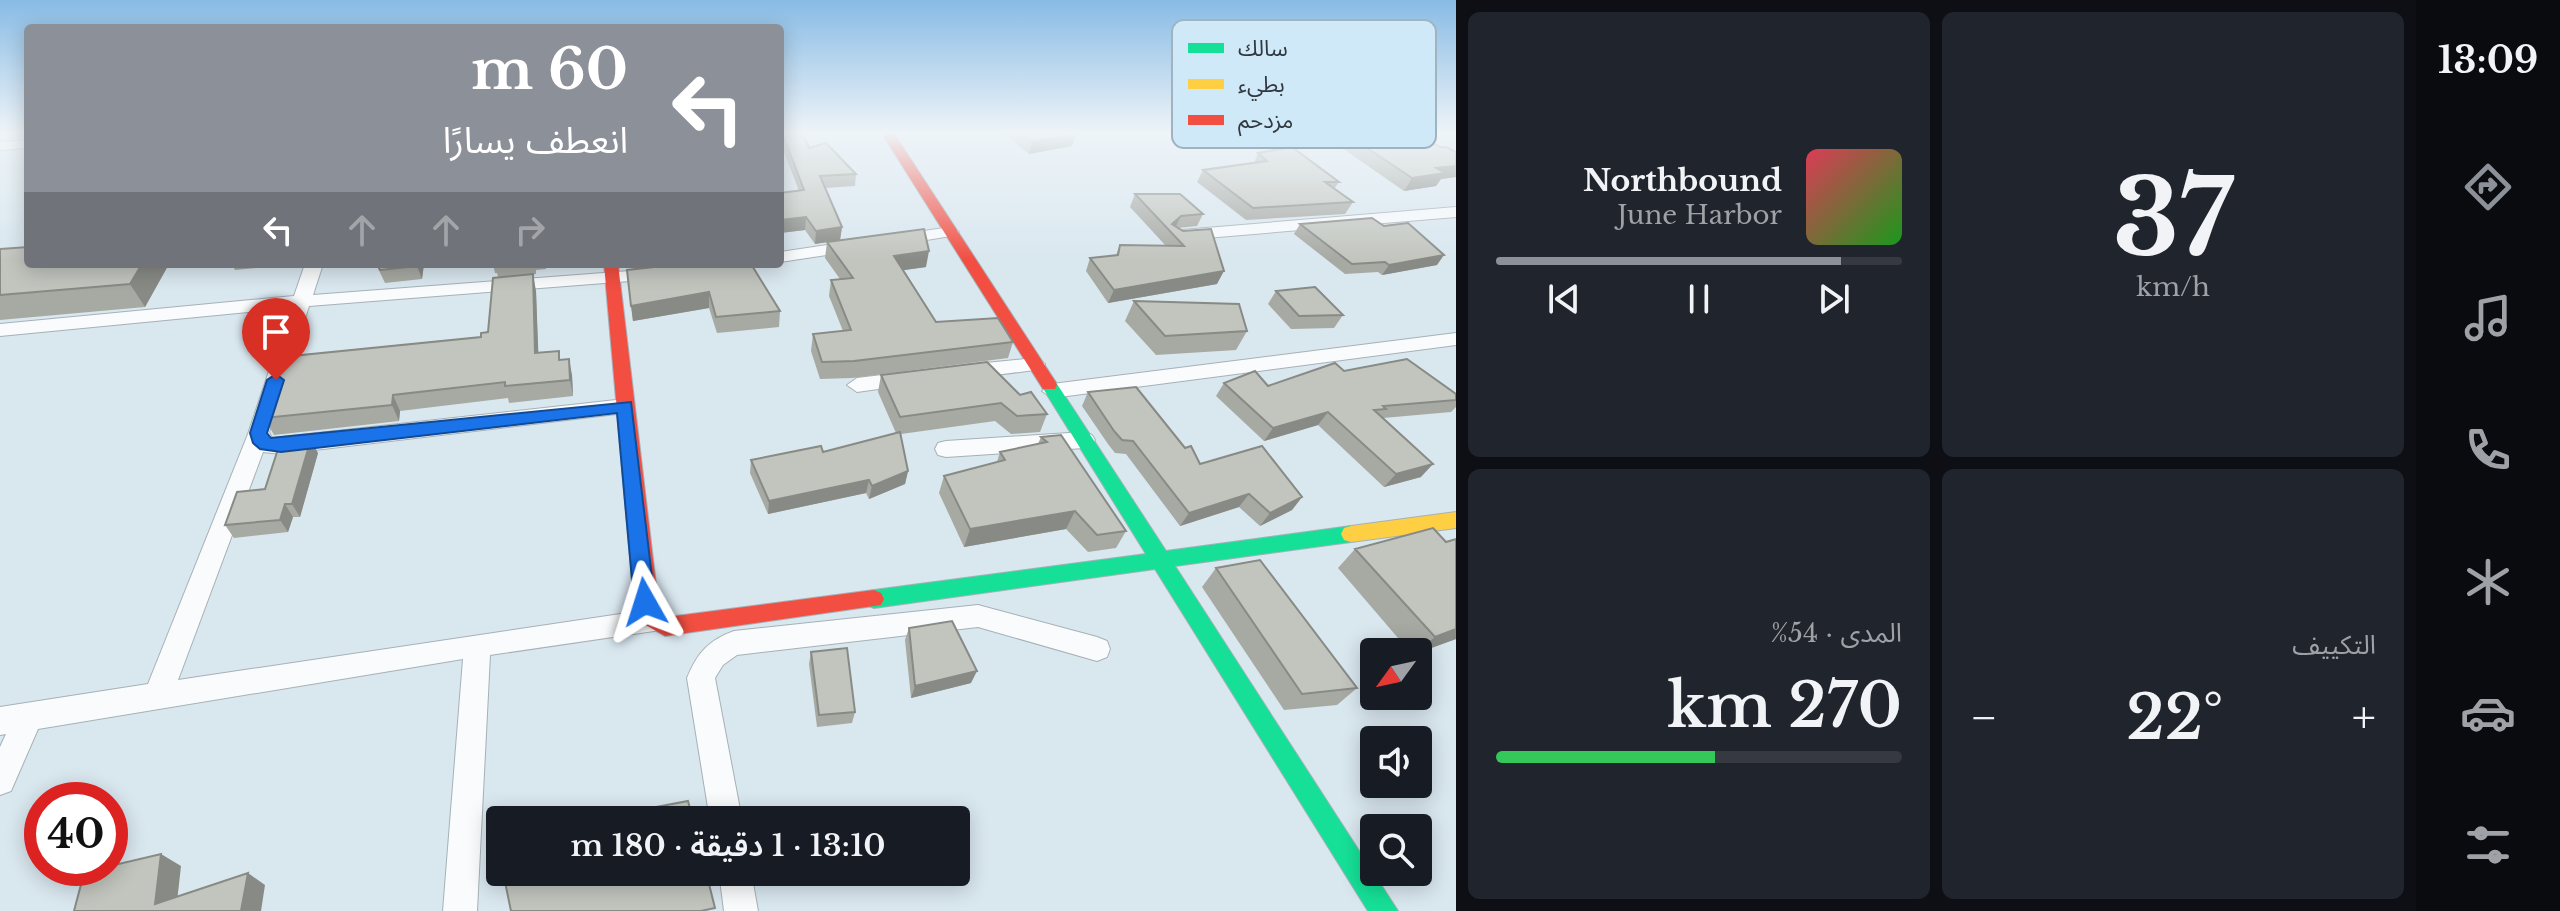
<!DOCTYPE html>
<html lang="ar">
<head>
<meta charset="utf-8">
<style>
	:root { --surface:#171b24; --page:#20242c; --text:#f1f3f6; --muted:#9ea1a6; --line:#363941; --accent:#8c9099 }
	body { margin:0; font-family:"Libre Baskerville","Noto Sans Arabic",serif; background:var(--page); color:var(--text); direction:rtl; height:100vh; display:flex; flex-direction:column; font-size:30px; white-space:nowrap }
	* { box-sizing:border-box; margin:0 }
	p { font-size:26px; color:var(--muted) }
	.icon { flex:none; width:44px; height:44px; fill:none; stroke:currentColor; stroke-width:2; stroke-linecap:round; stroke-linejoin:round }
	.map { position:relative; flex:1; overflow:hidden; direction:ltr }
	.details { display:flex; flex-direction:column; gap:12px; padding:12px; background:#0d0f14; width:960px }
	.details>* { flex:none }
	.banner { position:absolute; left:24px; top:24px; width:760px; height:244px; border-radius:8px; box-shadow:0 4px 20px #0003; direction:rtl; background:#8c9099; color:#fff; overflow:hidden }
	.needle { width:52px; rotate:237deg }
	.fabs { position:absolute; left:1360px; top:638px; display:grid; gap:16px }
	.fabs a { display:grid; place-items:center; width:72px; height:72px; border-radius:8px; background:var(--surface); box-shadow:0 4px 20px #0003; font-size:40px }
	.speed { position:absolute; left:24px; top:782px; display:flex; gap:16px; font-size:40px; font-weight:700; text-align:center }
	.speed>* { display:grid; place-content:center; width:104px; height:104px; border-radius:50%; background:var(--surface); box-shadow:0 4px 20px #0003; line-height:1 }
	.speed .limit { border:12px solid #d22; background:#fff; color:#111 }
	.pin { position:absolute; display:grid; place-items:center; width:68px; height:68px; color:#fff; margin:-82px -34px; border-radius:50% 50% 50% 0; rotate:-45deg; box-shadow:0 0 8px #0007 }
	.pin .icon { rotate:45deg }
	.me { position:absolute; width:88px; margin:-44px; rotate:354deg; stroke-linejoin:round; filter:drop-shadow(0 0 6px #0008) }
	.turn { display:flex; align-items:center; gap:28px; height:168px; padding:0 24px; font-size:36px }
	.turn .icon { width:104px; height:104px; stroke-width:2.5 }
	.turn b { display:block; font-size:56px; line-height:68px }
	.lanes { display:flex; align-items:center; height:76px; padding:0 24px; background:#0003; justify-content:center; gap:40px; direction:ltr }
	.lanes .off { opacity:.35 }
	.big { font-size:60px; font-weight:600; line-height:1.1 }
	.details .tile { flex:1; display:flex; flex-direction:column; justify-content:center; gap:12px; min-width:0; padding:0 28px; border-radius:12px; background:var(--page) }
	.details .dial { align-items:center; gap:0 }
	.dial b { font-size:104px; line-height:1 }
	.song { display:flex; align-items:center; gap:24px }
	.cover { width:96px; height:96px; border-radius:12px; background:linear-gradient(135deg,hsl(350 70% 55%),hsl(120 70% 35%)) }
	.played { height:8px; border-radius:4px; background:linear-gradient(90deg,var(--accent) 85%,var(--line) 85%) }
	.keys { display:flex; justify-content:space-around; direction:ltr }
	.heat { display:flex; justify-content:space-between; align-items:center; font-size:44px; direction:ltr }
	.charge { height:12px; border-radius:6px; background:linear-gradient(90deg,#34c759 54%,var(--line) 0) }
	.details .tiles { flex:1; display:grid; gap:12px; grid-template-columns:repeat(2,1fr) }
	.trip { position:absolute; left:486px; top:806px; width:484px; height:80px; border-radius:8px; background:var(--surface); box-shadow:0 4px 20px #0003; font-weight:600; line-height:80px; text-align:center; direction:rtl }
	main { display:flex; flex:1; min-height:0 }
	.tab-bar { display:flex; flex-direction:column; width:144px; justify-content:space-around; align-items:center; background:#090b0e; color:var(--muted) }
	.tab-bar .icon { width:56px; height:56px }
	.tab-bar .on { color:var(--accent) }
	.tab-bar b { font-size:36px; color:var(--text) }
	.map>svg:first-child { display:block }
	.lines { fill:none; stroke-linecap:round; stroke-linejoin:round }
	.street-casing { stroke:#a6b1b7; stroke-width:2 }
	.fast-casing { stroke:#a6b1b7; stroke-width:2 }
	.slow-casing { stroke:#a6b1b7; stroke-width:2 }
	.jam-casing { stroke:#a6b1b7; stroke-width:2 }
	.street { fill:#f9fbfd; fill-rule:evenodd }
	.fast { fill:#16e098; fill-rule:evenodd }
	.slow { fill:#ffcf43; fill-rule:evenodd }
	.jam { fill:#f24e42; fill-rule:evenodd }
	.wall { fill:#a7a9a3 }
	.shaded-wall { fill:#888a85 }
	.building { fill:#c2c5be; stroke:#888a85; stroke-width:2 }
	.route { fill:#1a73e8; stroke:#114b97; stroke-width:2 }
	.key { fill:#d0e9f8; stroke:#a0b4c0; stroke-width:2 }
	.key-label { font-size:22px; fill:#30393f }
</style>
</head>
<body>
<main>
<nav class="tab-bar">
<b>13:09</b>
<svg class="icon on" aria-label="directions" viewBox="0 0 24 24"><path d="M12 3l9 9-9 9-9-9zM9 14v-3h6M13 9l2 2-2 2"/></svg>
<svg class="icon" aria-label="music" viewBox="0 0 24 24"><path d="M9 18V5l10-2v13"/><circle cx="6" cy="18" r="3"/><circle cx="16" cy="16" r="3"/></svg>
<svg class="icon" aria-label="phone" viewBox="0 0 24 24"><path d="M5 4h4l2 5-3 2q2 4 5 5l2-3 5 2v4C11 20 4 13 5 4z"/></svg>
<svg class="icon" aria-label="climate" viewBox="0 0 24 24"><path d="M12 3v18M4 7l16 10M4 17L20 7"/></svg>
<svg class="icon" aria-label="car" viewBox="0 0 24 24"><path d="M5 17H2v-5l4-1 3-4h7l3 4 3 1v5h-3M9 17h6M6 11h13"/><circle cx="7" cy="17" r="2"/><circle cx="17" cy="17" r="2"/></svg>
<svg class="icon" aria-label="filters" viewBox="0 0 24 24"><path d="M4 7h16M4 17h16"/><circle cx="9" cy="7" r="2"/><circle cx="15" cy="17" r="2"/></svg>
</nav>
<section class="details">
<div class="tiles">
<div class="tile dial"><b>37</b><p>km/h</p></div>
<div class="tile">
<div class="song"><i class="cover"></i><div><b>Northbound</b><p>June Harbor</p></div></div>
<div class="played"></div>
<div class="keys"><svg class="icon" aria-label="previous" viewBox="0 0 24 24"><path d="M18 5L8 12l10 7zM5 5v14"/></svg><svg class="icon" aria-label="pause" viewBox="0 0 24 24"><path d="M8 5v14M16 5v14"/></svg><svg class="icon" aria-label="next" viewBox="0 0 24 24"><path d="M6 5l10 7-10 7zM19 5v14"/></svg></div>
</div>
<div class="tile"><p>التكييف</p>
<div class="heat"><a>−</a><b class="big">22°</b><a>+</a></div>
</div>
<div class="tile"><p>المدى · 54%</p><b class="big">270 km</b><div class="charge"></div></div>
</div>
</section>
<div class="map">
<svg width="1456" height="911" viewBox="0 0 1456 911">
	<rect width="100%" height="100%" fill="#d9e7ef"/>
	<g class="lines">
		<g class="street-casing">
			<path id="street" d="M28 140V148L0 150V142Z
				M1456 207V217L1182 240 1174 235 1182 230Z
				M951 227 959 232 957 235 896 245 888 240 896 235Z
				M854 241 862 246 860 250 780 262V252Z
				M305 264H323L313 295 656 269 665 274 656 279 309 306 269 432 272 438 625 399 632 401 635 406 632 411 625 413 281 454 263 452 178 680 654 609 663 612 667 620 663 628 654 631 490 655 477 911H443L463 659 38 729 11 791 0 795V747L6 734 0 735V707L148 684 248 434 290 308 0 336V324L294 296Z
				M1456 333V345L1052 398 1042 391 1052 384Z
				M1035 358 1045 364 1042 369 965 379 955 372 965 365Z
				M907 372 917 379 914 384 857 392 847 385 857 378Z
				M1084 432 1092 435 1095 440 1092 445 1084 448 946 457 938 455 935 449 938 443 946 441Z
				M978 605 1097 637 1107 641 1110 649 1107 657 1097 661 978 627 737 655 723 665 715 678 742 820H710L687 678C697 653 709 640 734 631Z
				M719 872H751L758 911H724Z"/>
		</g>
		<g class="fast-casing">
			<path id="fast" d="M1049 379 1055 381 1166 551 1351 526 1358 528 1361 534 1358 540 1351 542 1175 566 1398 911H1368L1155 569 874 608 867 605 864 599 867 593 874 590 1146 554 1041 385Z"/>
		</g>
		<g class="slow-casing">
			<path id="slow" d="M1456 512V528L1351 542 1344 540 1341 534 1344 528 1351 526Z"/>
		</g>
		<g class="jam-casing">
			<path id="jam" d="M881 132H893L1055 381 1057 385 1055 389H1043Z
				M604 264H618L659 610 668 617 874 590 881 593 884 599 881 605 665 636 642 623 634 602Z"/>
		</g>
		<use href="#street" class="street"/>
		<use href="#fast" class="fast"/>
		<use href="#slow" class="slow"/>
		<use href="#jam" class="jam"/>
	</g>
	<path class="wall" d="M780 132H802L809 148 856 174 855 186 825 188 842 227 840 240 926 267 903 270 936 322 1013 342 1008 358 852 378 820 379 811 351 813 334 843 331 829 296 831 280 840 279 825 258 827 242 815 244 805 230 780 233V193L799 191 780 141Z
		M1002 132H1074L1076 134 1072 146 1029 154Z
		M1319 132H1416L1440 147 1456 152V177L1441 179 1436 186 1404 191Z
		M1258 153 1339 182 1334 189 1353 202 1345 214 1246 220 1197 182 1203 170 1254 163Z
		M1135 194 1203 214 1197 226 1178 228 1217 284 1108 303 1086 271 1090 258 1116 255 1120 245 1166 246 1130 207Z
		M1300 224 1437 265 1382 275 1378 272 1345 274 1294 234Z
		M0 249 169 264 145 307 0 320Z
		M232 264H289V265L235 270Z
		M376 264H424L422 279 385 283Z
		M493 264H546V269L536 270V274L498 277 497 273H495Z
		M627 270 780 311 779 327 717 333 709 308 633 321Z
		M536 291 538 353 559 351 560 360 572 375 573 396 509 403 508 398 400 411 399 421 274 435 263 415 481 337Z
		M1276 291 1343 315 1334 328 1291 329 1268 304Z
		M1134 301 1247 331 1236 350 1156 355 1125 321Z
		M1344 371 1456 394V407L1451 412 1383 418 1421 477 1384 487 1318 425 1264 441 1216 396 1224 383 1268 386Z
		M881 375 1020 395 1047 414 1040 432 1011 434 995 421 901 434 908 471 905 484 869 499 866 493 768 514 750 473 751 460 823 452 896 433 878 392Z
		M1088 392 1185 448 1200 464 1302 497 1292 510 1260 526 1239 507 1180 526 1126 454 1115 453 1108 444 1082 406Z
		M1061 435 1126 531 1116 548 1088 552 1066 529 964 547 939 493 944 476 997 462 1000 452 1038 444 1041 437Z
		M318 453 300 517H293L288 532 234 538 225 525 265 489Z
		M1355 549 1456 639 1418 652H1410L1338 568Z
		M1216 568 1357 688 1337 705 1284 710 1202 587Z
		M909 628 971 683 911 698 905 640Z
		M811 652 855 712 852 723 817 727 809 664Z"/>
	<path class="shaded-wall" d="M1076 134 1072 146 1029 154 1032 142Z
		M1456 166V177L1441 179 1436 186 1404 191 1412 178 1436 168Z
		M1181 216 1175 228 1172 224Z
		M806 217 805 230 780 233V220Z
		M842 227 840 240 815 244 816 231Z
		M929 251 926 267 891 272 894 256Z
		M1444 255 1437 265 1382 275 1389 265Z
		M142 264H169L145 307 130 284Z
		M418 264H424L422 279 417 266Z
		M1224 271 1217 284 1108 303 1114 290Z
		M533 274 536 291 539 370 535 353Z
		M709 292V308L633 321 631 306Z
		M569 359 572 375 573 396 570 380Z
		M393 395 400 411 399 421 392 405Z
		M1328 412 1318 425 1264 441 1273 428Z
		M311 439 318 453 300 517 292 504Z
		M1433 464 1421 477 1384 487 1396 474Z
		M908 471 905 484 869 499 872 486Z
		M869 480 866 493 768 514 769 501Z
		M1249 494 1239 507 1180 526 1189 513Z
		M1302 497 1292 510 1260 526 1270 513Z
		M285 504 293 517 288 532 280 520Z
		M1075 511 1066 529 964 547 970 529Z
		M1456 629V639L1418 653 1417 652 1435 637Z
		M977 671 971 683 911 698 915 686Z
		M161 854 181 866 176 911 155 904Z
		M248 873 265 885 261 911H241Z"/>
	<path class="building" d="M782 132H802L809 148 826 143 856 174 820 176 842 227 816 231 806 217 780 220V193L804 190Z
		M1019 132H1074L1076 134 1032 142Z
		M1343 132H1416L1440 147H1446L1456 152V166L1436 168 1445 173 1412 178Z
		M1292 147 1339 182H1325L1353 202 1253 208 1203 170 1267 161 1258 153Z
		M1135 194H1180L1203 214 1181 216 1172 224 1183 231 1211 229 1224 271 1114 290 1090 258 1118 255 1120 245 1184 246Z
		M1372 218 1384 226 1408 223 1444 255 1389 265 1385 262 1352 264 1300 224Z
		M924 229 929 251 894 256 936 322 998 318 1013 342 854 361 822 362 813 334 851 330 831 280 853 278 827 242Z
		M28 247V264H142L130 284 0 295V249Z
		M377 264H418L417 266 380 270Z
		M496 264H518L495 266Z
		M681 264H751L780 311 716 317 709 292 631 306 627 270Z
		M533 274 535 353 559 351V360L569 359 570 380 505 386V382L393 395 392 405 264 418 263 415 282 357 481 337V333L488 332 493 278Z
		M1315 287 1343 315 1299 316 1276 291Z
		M1134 301 1239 304 1247 331 1165 336Z
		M1407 359 1456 394V400L1383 406 1386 409 1374 410 1433 464 1396 474 1328 412 1273 428 1224 383 1255 371 1268 386 1335 363 1344 371Z
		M987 362 1020 395 1031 392 1047 414 1017 416 1001 403 900 417 881 375Z
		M1136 387 1185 448 1191 446 1200 464 1262 446 1302 497 1270 513 1249 494 1189 513 1133 441 1122 440 1114 431 1088 392Z
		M900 432 908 471 872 486 869 480 769 501 751 460 821 446 823 452Z
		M1061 435 1126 531 1097 535 1075 511 970 529 944 476 1005 460 1000 452 1047 442 1041 437Z
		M311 439 292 504H285L280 520 225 525 237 492 265 489 280 443Z
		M1433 528 1446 542 1456 539V629L1435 637 1355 549Z
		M1260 560 1357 688 1302 694 1216 568Z
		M952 621 977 671 915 686 909 628Z
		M847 648 855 712 819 715 811 652Z
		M688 801 693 820H588Z
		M500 837V855L497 838Z
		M161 854 155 904 248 873 241 911H74L84 873 104 868H110V866Z
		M503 872H706L715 908 701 911H511Z"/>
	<linearGradient id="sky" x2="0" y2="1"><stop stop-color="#88bbe5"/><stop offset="0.51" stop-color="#eef4f8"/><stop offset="1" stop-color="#eef4f8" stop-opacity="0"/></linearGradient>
	<rect width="1456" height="260" fill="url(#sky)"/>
	<path class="route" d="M276 374 284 380 267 433 271 438 631 402 655 602 652 608 645 611 637 608 634 602 617 413 281 452 260 449 253 443 250 433 267 380Z"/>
	<rect x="1172" y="20" width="264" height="128" rx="12" class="key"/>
	<rect x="1188" y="43" width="36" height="10" fill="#16e098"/>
	<rect x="1188" y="79" width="36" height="10" fill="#ffcf43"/>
	<rect x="1188" y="115" width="36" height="10" fill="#f24e42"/>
	<g class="key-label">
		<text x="1238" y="56">سالك</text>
		<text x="1238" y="92">بطيء</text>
		<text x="1238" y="128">مزدحم</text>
	</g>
</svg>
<div class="fabs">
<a><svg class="needle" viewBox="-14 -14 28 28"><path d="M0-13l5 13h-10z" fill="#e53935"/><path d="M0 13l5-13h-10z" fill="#9ea1a6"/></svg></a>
<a><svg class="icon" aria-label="sound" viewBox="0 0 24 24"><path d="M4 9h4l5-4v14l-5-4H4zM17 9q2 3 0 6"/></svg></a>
<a><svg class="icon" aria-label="search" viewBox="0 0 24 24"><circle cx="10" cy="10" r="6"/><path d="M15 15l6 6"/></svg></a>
</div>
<div class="speed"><div class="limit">40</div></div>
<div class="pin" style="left:276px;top:380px;background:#d93025"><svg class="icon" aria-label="arrive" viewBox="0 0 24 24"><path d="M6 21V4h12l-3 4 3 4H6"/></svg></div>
<svg class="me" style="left:645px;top:602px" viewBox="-20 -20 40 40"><path d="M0-17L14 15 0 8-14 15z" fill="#1a73e8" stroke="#fff" stroke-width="4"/></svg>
<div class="trip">13:10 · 1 دقيقة · 180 m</div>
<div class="banner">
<div class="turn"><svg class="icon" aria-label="left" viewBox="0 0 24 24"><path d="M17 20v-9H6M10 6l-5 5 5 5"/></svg><div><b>60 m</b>انعطف يسارًا</div></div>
<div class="lanes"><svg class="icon" aria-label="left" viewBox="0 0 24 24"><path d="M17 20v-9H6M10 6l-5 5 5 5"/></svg><svg class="icon off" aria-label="ahead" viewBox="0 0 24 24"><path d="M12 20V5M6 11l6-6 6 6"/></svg><svg class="icon off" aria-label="ahead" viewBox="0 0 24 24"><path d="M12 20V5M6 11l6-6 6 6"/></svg><svg class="icon off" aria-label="right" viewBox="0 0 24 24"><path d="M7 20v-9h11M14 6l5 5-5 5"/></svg></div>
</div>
</div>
</main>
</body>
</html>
